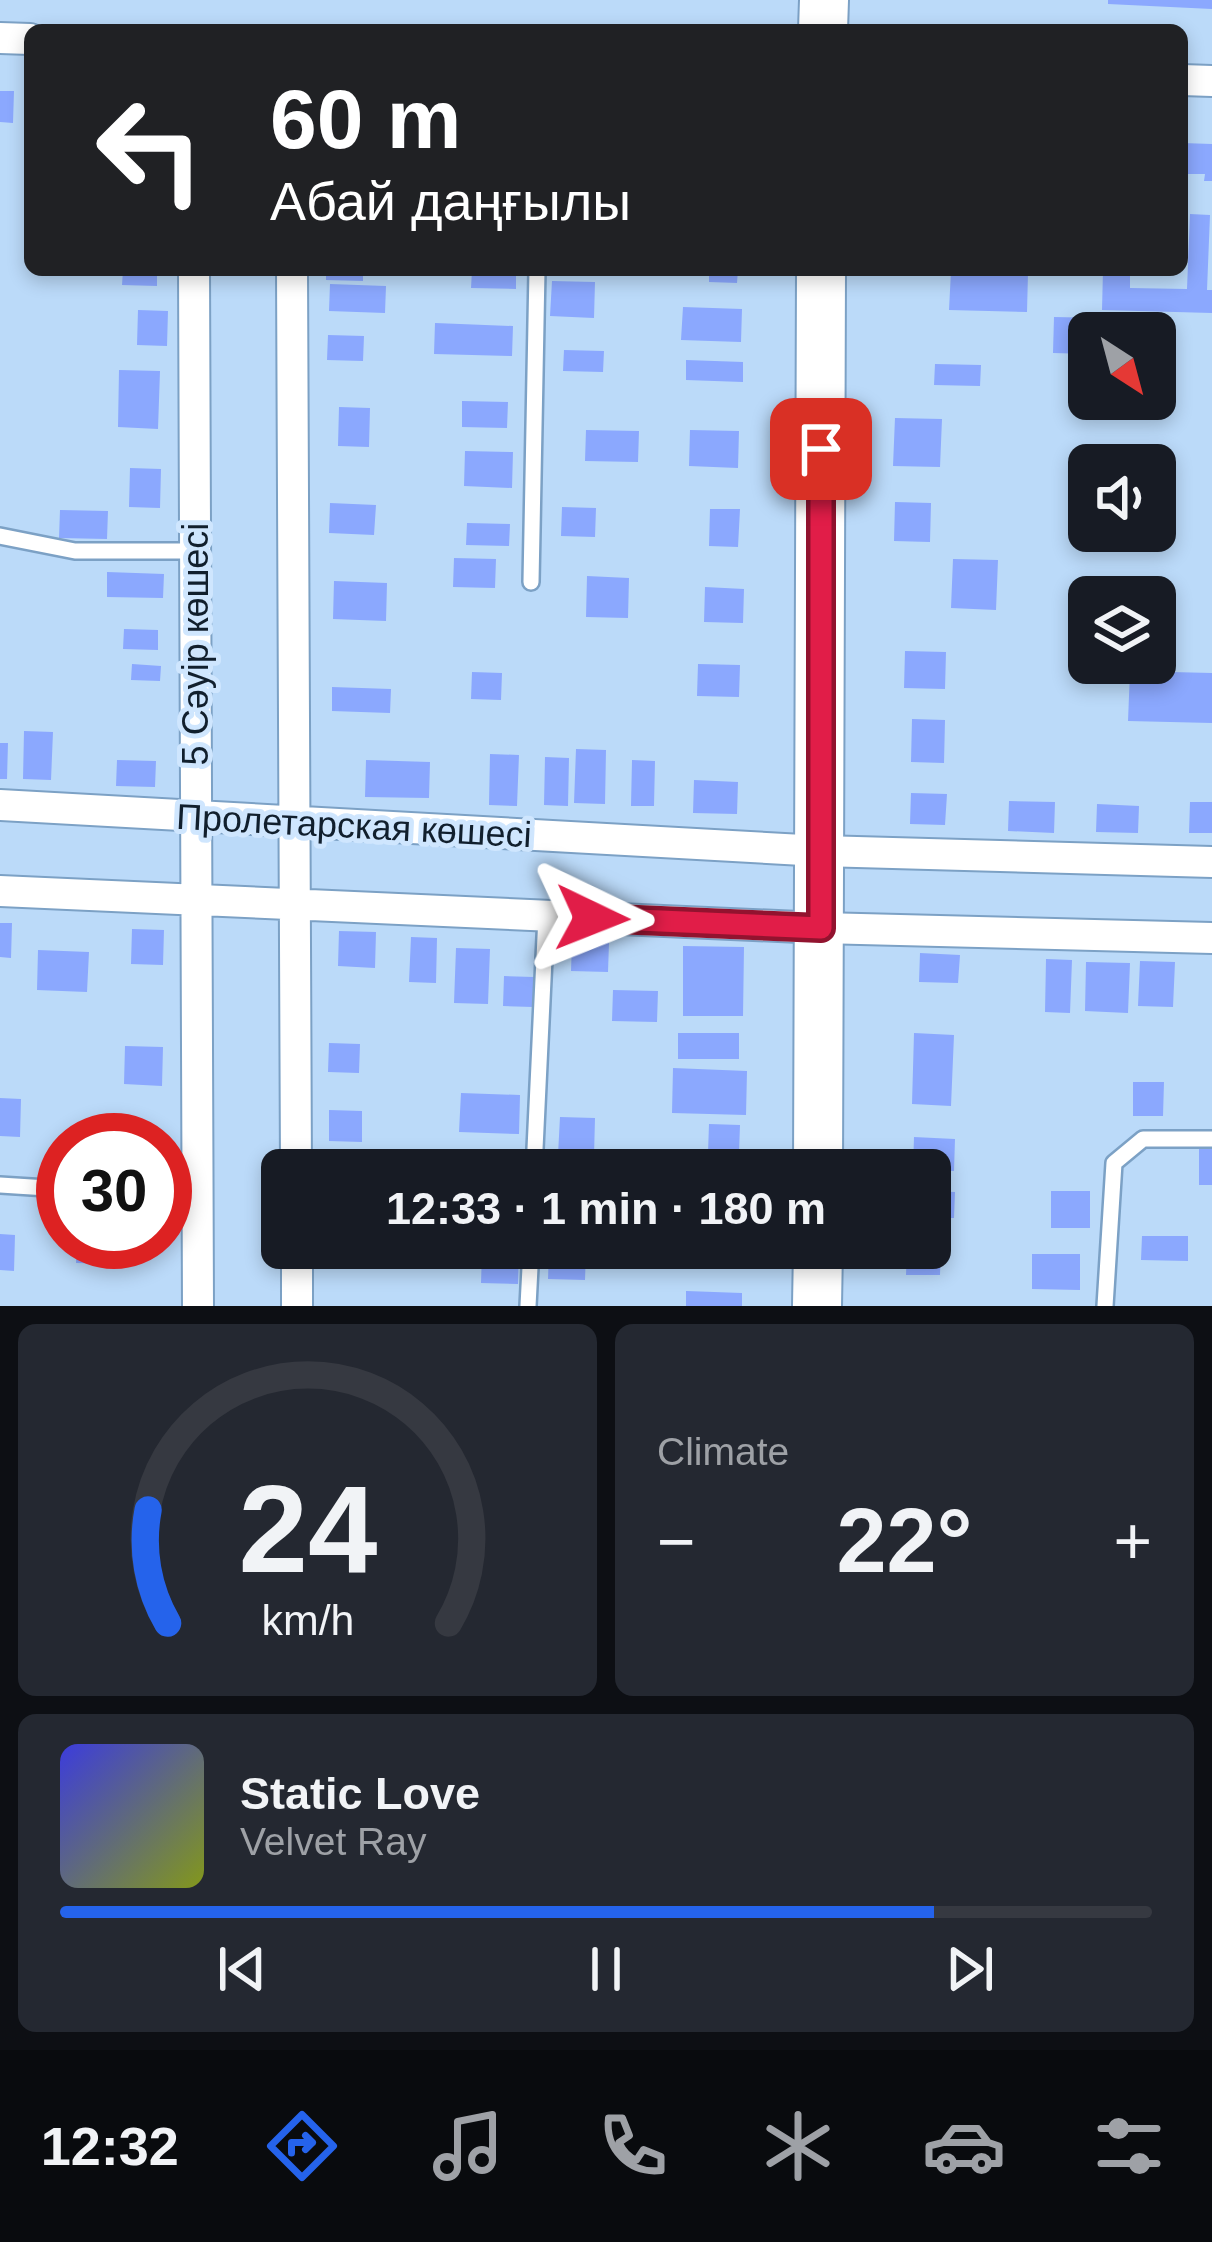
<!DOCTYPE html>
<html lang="en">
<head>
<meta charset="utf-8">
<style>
	:root { --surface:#171b24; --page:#242831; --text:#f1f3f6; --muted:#9ea1a6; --line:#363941; --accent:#2563eb }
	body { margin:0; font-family:Helvetica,sans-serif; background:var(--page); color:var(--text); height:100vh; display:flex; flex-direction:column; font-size:45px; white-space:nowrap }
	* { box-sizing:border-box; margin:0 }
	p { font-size:39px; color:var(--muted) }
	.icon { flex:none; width:66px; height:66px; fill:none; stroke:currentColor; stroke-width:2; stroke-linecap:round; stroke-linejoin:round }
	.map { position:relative; height:1306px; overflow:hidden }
	.details { display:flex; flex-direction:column; gap:18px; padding:18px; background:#0d0f14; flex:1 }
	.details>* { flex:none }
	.guide { position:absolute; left:24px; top:24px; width:1164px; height:252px; border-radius:18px; box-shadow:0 6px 18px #0003; background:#202124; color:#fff; overflow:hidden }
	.needle { width:78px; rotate:144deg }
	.fabs { position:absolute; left:1068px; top:312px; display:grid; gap:24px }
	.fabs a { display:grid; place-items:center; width:108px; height:108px; border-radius:18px; background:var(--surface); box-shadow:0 6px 18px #0003; font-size:60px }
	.speed { position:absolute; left:36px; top:1113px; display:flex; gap:24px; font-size:60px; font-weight:700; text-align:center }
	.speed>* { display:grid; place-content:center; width:156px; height:156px; border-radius:50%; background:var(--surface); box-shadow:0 6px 18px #0003; line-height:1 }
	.speed .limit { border:18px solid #d22; background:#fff; color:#111 }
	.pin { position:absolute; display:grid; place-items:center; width:102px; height:102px; color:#fff; margin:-51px; border-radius:24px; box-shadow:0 6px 18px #0006 }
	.me { position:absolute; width:132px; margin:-66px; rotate:92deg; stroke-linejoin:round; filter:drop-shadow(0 0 9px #0008) }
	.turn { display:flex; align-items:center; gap:42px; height:252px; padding:0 48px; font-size:54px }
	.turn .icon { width:156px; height:156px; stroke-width:2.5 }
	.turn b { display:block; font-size:84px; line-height:102px }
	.big { font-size:90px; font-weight:700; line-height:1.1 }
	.details .card { flex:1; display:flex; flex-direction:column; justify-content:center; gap:18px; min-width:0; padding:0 42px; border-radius:18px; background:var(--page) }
	.details .dial { align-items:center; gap:0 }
	.dial svg { height:312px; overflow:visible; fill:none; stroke:var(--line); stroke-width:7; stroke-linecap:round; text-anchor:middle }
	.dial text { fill:var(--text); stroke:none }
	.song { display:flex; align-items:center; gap:36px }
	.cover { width:144px; height:144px; border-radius:18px; background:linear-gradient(135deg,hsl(240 70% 55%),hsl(70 70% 35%)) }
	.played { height:12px; border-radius:6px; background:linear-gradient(90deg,var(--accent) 80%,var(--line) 80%) }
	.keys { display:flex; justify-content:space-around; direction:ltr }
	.heat { display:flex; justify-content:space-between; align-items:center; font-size:66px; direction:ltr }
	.details .tiles { flex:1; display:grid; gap:18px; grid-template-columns:1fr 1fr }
	.card:last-child { grid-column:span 2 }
	.trip { position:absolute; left:261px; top:1149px; width:690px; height:120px; border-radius:18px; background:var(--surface); box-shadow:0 6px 18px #0003; font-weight:700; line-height:120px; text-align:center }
	.tab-bar { display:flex; height:192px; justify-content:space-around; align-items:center; background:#090b0e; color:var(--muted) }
	.tab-bar .icon { width:84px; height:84px }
	.tab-bar .current { color:var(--accent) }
	.tab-bar b { font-size:54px; color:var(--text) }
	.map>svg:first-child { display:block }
	.building { fill:#8ba8fe }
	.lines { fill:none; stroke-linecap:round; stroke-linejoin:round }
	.lane-casing { stroke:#7ca1c5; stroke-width:20 }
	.street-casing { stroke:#7ca1c5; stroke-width:34 }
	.primary-casing { stroke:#7ca1c5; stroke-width:52 }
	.lane { stroke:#fff; stroke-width:15 }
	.street { stroke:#fff; stroke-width:30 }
	.primary { stroke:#fff; stroke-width:48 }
	.route-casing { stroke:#92132f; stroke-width:30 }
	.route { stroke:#e11d48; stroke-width:21 }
	.labels { text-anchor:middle; stroke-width:10; stroke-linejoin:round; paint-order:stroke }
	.street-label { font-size:36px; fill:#111f2d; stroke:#cfe6fe }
</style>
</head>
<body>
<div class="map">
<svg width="1212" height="1306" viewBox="0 0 1212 1306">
	<rect width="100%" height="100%" fill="#bbdaf9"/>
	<path class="building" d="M1108 0H1212V9L1108 4Z
		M0 91H14L13 123 0 122Z
		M1182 143 1212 144V181H1204L1205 174H1182Z
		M1190 214 1210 215 1207 290H1212V313L1102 310 1103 270H1130V288L1187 289Z
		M123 270H157V286L122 285Z
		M326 270H363V281L326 280Z
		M472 270H516V289L471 288Z
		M709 270H738L737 283 709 282Z
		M951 271 1028 273 1027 312 949 310Z
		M552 281 595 282 594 318 550 316Z
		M330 284 386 286 385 313 329 311Z
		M683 307 742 309 741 342 681 340Z
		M138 310 168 311 167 346 137 345Z
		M1054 317 1102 318V333H1089V354L1053 353Z
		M435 323 513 326 512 356 434 354Z
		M328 335 364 336 363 361 327 360Z
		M564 350 604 351 603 372 563 371Z
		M686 360 743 362V382L686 380Z
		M935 364 981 365 980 386 934 385Z
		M119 370 160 371 158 429 118 427Z
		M462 401 508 402 507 428 462 427Z
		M339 407 370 408 369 447 338 446Z
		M895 418 942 419 940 467 893 466Z
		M586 430 639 431 638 462 585 461Z
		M690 430 739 431 738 468 689 466Z
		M465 451 513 452 512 488 464 486Z
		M130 468 161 469 160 508 129 507Z
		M895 502 931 503 930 542 894 541Z
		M330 503 376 505 374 535 329 533Z
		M562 507 596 508 595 537 561 536Z
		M710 509H740L738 547 709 546Z
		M60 510 108 511 107 539 59 538Z
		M467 523 510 524 509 546 466 545Z
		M454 558 496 559 495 588 453 587Z
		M953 559 998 560 996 610 951 608Z
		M107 572 164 574 163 598 107 597Z
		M587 576 629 578 628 618 586 617Z
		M334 581 387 583 386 621 333 619Z
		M705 587 744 589 743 623 704 622Z
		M124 629 158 630V650L123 649Z
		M905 651 946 652 945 689 904 688Z
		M132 664 161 666 160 681 131 680Z
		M698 664 740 665 739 697 697 696Z
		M1130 671 1212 673V723L1128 721Z
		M472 672 502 673 501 700 471 699Z
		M332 687 391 689 390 713 332 711Z
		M912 719 945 720 944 763 911 762Z
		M24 731 53 732 51 780 23 779Z
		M0 743H8L7 779H0Z
		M576 749 606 750 605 804 574 803Z
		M490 754 519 755 517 806 489 805Z
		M545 757 569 758 568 806 544 805Z
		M117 760 156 761 155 787 116 786Z
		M366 760 430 762 429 798 365 797Z
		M632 760 655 761 654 806H631Z
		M694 780 738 782 737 814 693 813Z
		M911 793 947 794 945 825 910 824Z
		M1009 801 1055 802 1054 833 1008 831Z
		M1190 802H1212V833H1189Z
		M1097 804 1139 806 1138 833 1096 832Z
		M0 923H12L11 958 0 957Z
		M132 929 164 930 163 965 131 964Z
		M339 931 376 932 375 968 338 966Z
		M411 937 437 938 436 983 409 982Z
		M572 942 609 943 608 972 571 971Z
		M683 946 744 947 743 1016H683Z
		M456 948 490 949 488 1004 454 1003Z
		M38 950 89 952 87 992 37 990Z
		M920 953 960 955 958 983 919 982Z
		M1046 959 1072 960 1070 1013 1045 1012Z
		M1140 961 1175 962 1173 1007 1138 1006Z
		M1086 962 1130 963 1128 1013 1085 1011Z
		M504 976 534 977 533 1007 503 1006Z
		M613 990 658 991 657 1022 612 1021Z
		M678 1033H739V1059H678Z
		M914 1033 954 1035 951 1106 912 1104Z
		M329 1043 360 1044 359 1073 328 1072Z
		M125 1046 163 1047 162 1086 124 1084Z
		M673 1068 747 1071 746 1115 672 1113Z
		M1133 1082H1164L1163 1116H1133Z
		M461 1093 520 1095 519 1134 459 1132Z
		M0 1098 21 1099 20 1137 0 1136Z
		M329 1110 362 1111V1142L329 1141Z
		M560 1117 595 1118 594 1156 558 1155Z
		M709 1124 740 1125 739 1153H708Z
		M914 1137 955 1139 954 1171 913 1170Z
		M1199 1148H1212V1185H1199Z
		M930 1191 955 1192 954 1218H930Z
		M1051 1191H1090V1228H1051Z
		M0 1234 15 1235 14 1271 0 1270Z
		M1142 1236H1188V1261L1141 1260Z
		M77 1242H126L125 1264 76 1263Z
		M930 1243 941 1244 940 1275H906L907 1248H930Z
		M689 1248H747L746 1267 689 1265Z
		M549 1250 586 1251 585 1280 548 1279Z
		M482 1251 519 1252 518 1284 481 1283Z
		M1032 1254H1080V1290L1032 1289Z
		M686 1291 742 1293V1306H686Z"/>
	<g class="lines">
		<g class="lane-casing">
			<path id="lane" d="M0 536 75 551H195
				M531 582 537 270
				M534 1170 546 916
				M0 1185 63 1189
				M165 1195 198 1198
				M528 1306 531 1248
				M1105 1306 1114 1163 1143 1139H1212"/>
		</g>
		<g class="street-casing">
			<path id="street" d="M0 38 30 39
				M1182 80 1212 81
				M194 270 198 1306
				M292 270 296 1170
				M0 805 821 851 1212 862
				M0 891 821 928 1212 938
				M297 1248V1306"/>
		</g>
		<g class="primary-casing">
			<path id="primary" d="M823 30 824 0
				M818 1170 821 270
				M817 1306 818 1248"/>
		</g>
		<use href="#lane" class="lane"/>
		<use href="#street" class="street"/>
		<use href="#primary" class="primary"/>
	</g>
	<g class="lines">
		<g class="route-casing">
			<path id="route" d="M592 918 821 928V449"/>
		</g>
		<use href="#route" class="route"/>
	</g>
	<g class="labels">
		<g class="street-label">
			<text transform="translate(195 644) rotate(-90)" y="13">5 Сәуір көшесі</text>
			<text transform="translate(354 825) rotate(3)" y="13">Пролетарская көшесі</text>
		</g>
	</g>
</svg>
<div class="fabs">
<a><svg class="needle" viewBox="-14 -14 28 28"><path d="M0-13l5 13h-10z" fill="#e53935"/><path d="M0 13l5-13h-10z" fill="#9ea1a6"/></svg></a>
<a><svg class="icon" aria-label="sound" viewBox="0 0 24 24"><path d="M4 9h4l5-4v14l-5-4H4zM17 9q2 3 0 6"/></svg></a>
<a><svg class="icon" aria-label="layers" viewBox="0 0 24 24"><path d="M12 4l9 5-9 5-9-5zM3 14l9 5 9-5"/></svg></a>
</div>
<div class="speed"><div class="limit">30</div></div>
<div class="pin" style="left:821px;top:449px;background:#d93025"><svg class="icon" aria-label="arrive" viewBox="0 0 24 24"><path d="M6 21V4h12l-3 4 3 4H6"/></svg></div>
<svg class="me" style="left:592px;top:918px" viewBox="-20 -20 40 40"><path d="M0-17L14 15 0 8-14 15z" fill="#e11d48" stroke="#fff" stroke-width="4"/></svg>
<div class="trip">12:33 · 1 min · 180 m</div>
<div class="guide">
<div class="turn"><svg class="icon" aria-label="left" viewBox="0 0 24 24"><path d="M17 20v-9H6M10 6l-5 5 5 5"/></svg><div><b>60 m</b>Абай даңғылы</div></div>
</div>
</div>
<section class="details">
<div class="tiles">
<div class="card dial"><svg viewBox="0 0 100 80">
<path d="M14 69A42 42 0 1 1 86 69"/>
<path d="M14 69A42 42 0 0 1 9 40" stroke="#2563eb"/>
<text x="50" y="56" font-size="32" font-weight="700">24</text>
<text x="50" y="72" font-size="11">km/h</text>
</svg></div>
<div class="card"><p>Climate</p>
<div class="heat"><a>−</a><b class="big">22°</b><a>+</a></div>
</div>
<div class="card">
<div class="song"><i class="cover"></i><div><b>Static Love</b><p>Velvet Ray</p></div></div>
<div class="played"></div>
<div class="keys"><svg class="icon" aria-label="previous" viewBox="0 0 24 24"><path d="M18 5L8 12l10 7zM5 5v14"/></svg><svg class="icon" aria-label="pause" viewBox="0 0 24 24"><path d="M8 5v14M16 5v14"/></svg><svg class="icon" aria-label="next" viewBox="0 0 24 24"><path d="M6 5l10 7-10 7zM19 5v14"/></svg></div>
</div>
</div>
</section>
<nav class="tab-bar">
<b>12:32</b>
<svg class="icon current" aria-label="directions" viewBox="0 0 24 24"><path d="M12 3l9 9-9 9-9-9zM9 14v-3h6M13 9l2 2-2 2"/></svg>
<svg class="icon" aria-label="music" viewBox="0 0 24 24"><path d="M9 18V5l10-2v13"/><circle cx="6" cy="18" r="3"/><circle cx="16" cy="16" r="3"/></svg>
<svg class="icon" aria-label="phone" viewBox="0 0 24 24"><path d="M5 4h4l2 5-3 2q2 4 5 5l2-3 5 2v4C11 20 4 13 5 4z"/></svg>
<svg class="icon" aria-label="climate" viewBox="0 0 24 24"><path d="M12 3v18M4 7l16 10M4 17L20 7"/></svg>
<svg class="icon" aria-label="car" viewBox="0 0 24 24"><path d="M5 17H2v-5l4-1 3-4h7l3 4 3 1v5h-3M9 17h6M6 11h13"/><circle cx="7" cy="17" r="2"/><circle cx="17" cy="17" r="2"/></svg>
<svg class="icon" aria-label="filters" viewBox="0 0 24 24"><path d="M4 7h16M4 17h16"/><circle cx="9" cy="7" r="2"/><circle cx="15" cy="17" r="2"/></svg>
</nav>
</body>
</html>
